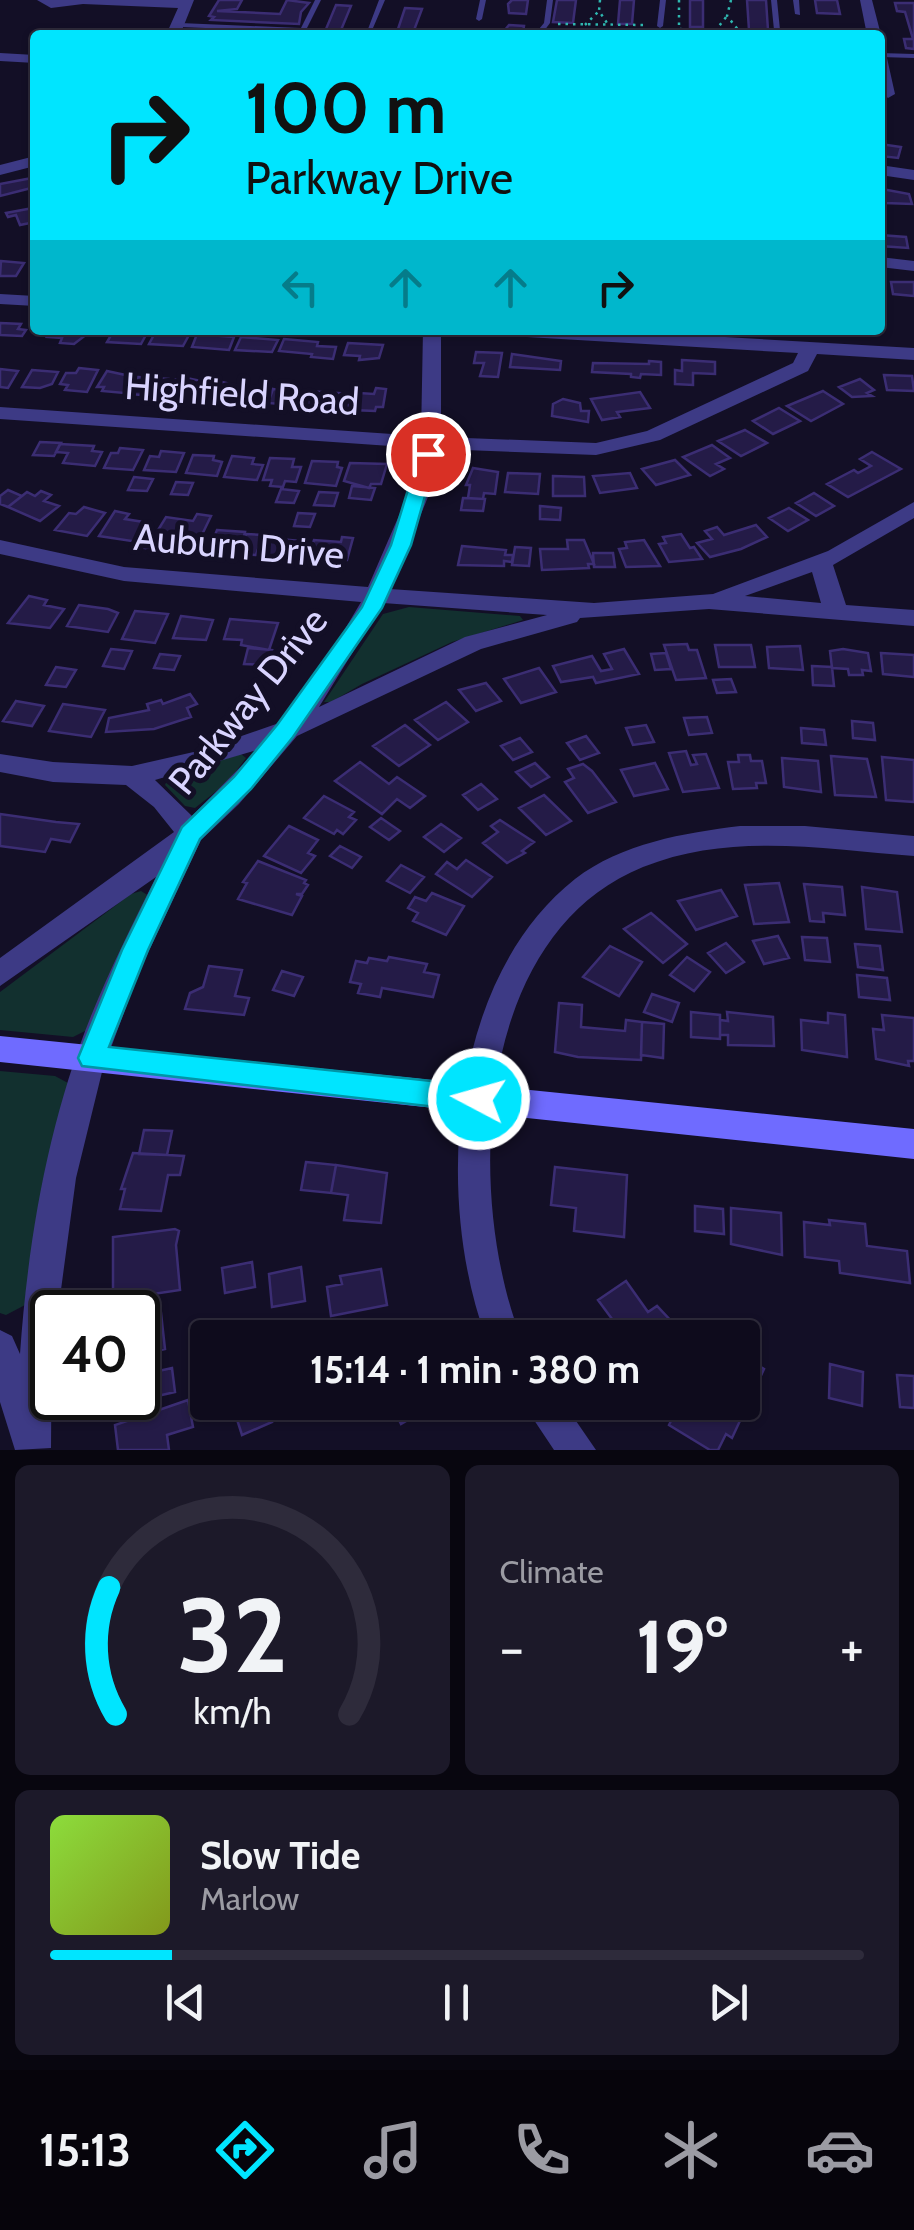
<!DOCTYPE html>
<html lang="en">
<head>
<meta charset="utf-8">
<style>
	:root { --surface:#0e0b1c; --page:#1c1929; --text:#f1f3f6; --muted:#9b9ba3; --line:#2e2b3b; --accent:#00e5ff }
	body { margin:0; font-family:Cabin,sans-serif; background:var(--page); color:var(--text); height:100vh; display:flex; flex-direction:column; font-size:38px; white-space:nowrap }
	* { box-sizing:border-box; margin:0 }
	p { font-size:32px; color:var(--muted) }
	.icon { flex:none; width:55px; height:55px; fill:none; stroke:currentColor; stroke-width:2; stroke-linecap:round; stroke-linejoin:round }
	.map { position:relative; height:1450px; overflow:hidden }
	.drawer { display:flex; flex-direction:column; gap:15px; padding:15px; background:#08060f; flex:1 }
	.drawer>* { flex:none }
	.top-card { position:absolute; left:30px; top:30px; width:855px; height:305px; border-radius:10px; box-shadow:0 2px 8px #0004,0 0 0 2px var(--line); background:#00e5ff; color:#111; overflow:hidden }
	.speed { position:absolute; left:30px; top:1290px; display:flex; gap:20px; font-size:50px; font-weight:700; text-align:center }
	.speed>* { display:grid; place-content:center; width:130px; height:130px; border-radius:50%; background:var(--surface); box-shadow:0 2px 8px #0004,0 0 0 2px var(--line); line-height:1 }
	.speed .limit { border:5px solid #111; border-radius:15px; background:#fff; color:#111 }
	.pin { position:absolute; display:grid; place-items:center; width:85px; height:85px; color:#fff; margin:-42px; border:5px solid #fff; border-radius:50%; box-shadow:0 2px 10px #0007 }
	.me { position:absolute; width:110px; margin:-55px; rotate:276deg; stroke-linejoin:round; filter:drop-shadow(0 0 8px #0008) }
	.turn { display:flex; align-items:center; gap:35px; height:210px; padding:0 50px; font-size:45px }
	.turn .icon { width:130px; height:130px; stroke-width:2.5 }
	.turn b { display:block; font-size:70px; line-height:85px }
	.lanes { display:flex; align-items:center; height:95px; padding:0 50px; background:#0003; justify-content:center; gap:50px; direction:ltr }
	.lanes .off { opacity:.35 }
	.big { font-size:75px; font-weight:700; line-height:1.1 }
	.drawer .tile { flex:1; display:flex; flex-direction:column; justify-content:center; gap:15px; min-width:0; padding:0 35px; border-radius:15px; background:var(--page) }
	.drawer .dial { align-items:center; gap:0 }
	.dial svg { height:260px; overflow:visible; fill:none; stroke:var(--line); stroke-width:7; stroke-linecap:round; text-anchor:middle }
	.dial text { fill:var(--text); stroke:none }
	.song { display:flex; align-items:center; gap:30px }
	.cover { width:120px; height:120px; border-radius:15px; background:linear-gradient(135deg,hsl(90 70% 55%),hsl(70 70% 35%)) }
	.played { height:10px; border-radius:5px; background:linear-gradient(90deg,var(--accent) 15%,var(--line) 15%) }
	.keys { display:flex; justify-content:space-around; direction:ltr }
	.heat { display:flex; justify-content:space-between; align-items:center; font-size:55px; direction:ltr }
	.drawer .tiles { flex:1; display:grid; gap:15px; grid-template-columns:1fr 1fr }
	.tile:last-child { grid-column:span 2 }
	.trip { position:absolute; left:190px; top:1320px; width:570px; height:100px; border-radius:10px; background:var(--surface); box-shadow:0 2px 8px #0004,0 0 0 2px var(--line); font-weight:700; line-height:100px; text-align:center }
	.dock { display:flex; height:160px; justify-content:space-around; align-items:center; background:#06040b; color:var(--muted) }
	.dock .icon { width:70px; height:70px }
	.dock .current { color:var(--accent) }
	.dock b { font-size:45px; color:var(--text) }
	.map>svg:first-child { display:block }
	.green { fill:#12302f }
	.building { fill:#241b47; stroke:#3b2d73; stroke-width:2.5 }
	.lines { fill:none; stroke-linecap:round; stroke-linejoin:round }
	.path { stroke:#2fb8b0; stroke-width:2.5; stroke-dasharray:2.5 5; stroke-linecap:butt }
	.lane { fill:#3d3a85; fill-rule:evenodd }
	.street { fill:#3d3a85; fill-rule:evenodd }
	.secondary { fill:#6f6bff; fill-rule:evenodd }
	.route { fill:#00e5ff; stroke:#0095a6; stroke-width:2.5 }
	.labels { text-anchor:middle; stroke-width:10; stroke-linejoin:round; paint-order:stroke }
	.street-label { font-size:38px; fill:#d9d4ff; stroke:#130f26 }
</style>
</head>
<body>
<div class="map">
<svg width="914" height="1450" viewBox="0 0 914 1450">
	<rect width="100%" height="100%" fill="#130f26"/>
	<path class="green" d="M409 607 520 616 523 620 452 642 362 684 331 702H324L383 614Z
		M241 754 246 758 228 782 195 808 185 806 165 785 169 776Z
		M141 891 149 896 87 1030 73 1037 0 1030V992L131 894Z
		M0 1071 55 1076 68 1083 25 1305 6 1315 0 1313Z"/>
	<path class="building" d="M219 0H242L237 9 217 11 280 14 287 0 309 3 301 12 299 24 211 20 214 17 209 16Z
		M512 0H528L526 14 509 13 508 4Z
		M557 0H576L573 23 553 22Z
		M620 0H634L632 24H618Z
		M690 0H703V27H690Z
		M747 0H766L768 30H749Z
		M815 0H837L840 14 817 13Z
		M895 3H914V49L906 48 904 39H913L905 12 897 11Z
		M336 5 351 6 341 30 326 29Z
		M405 8 422 9 413 33 397 32Z
		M509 25 524 26 523 32 454 35 455 30H466L504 31Z
		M553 30 671 35H552Z
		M880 144 901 147 898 158 880 156Z
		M32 178 35 187 0 196V184Z
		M882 189 909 194 912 204 885 203Z
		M33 208 35 222 20 225 16 215 8 217 6 213Z
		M880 235 906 237 908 248 880 246Z
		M1 261 24 263 16 276H0Z
		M891 282H914V296L893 294Z
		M0 323 21 324 18 329 26 330 22 336 0 335Z
		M51 330H86L87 334 74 344 60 343 62 338 47 337Z
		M114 330H132L147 333 141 344 107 342Z
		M156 331 174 332 189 335 183 346 149 344Z
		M197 334 234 337 229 350 192 347Z
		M241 337 278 340 272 352 235 350Z
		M284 339 318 342 317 346 336 347 333 359 311 357 312 354 279 351Z
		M348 343 383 345 379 358 359 360 360 356 344 355Z
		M476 352 502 353 498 377 480 376 484 363H474Z
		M512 354 561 361 560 370 510 367Z
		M682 360 715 362V374L693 373V385L675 384V370L682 371Z
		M649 361 661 362V375L641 374 640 378 631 377V374L592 372 593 363 649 364Z
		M79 368 98 370 87 392 65 390 68 385 60 384 66 373H76Z
		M0 369 18 371 8 388 0 387Z
		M32 370 58 372 52 384 40 388 22 387Z
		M107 371 130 376 124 393 102 391 104 387H97Z
		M884 375 912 376 914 391 887 390Z
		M138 377 168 379 163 392 153 391 151 396 130 394Z
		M182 377 205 382 200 395 190 394 188 399 167 398 175 380Z
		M860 379 874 390 867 393 872 396 852 397 839 387Z
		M218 381 247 388 241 401 208 400Z
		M376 388 386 389 383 407H376L375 411 352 410 359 393 374 394Z
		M273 389 295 392 291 405 268 403Z
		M306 391 352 394 348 408 300 406Z
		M823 391 843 404 811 421 787 406Z
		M640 392 650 408 617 412 620 417 602 420 591 399Z
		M563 399 580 403 581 411H589L588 422 552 416 553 404Z
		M779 408 800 421 773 434 753 421Z
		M745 430 767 443 741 456 718 441Z
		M40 442 61 443 54 456 33 455Z
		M60 444 94 446 92 451 102 452 95 466 63 463 68 453 56 452Z
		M712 445 730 458 716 464 724 469 710 476 683 457Z
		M120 448 143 450 133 470 104 468 111 453H118Z
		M161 451 184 453 176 472 144 470 150 456 159 457Z
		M872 452 901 469 848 497 827 484 854 470 858 473 871 466 860 459Z
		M193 455 214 456 213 460 222 462 217 476 186 473Z
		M232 456 254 458 252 464 263 465 257 480 224 477Z
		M270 458 294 459 292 467H301L296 482 285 481 283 487 270 486 272 480H263Z
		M675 460 690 475 656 485 642 469Z
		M312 461 338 462 337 467 342 468 336 486 305 483Z
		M350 463 387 464 381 484H371L369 488 344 481Z
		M473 468 498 472 495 494 484 493 483 499 468 498 470 485H466Z
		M508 473 540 474 538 494 505 492Z
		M630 473 637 488 600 493 593 476Z
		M553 476 584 477 585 496H553Z
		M134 477 153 479 147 491 128 490Z
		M176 482 193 483 188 495 171 494Z
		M352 486 375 488 371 500 349 498Z
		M281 489 299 491 294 503 276 502Z
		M8 490 22 496 8 507 0 504V496Z
		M41 491 51 495 44 501 59 506 40 521 8 507 27 492 35 496Z
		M319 492 338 493 334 506 314 505Z
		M814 493 834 506 816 516 796 503Z
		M463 498 485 499 483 511 461 510Z
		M540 506 561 508 560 520 540 519Z
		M84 507 105 513 87 536 55 530 69 513 76 514Z
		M789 508 808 520 788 531 769 518Z
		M115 511 129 514 125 519 150 523 138 542 99 536Z
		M298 513 315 514 310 527 294 526Z
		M197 514 211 516 199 541 155 535 166 517 193 521Z
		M756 525 767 537 741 549 710 557 697 543 712 539 705 531 717 527 724 535Z
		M217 530 245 532 239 555 208 553Z
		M246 534 263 535 256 555 239 554Z
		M681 534 690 548 694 547 702 559 669 562 659 544 666 543 663 537Z
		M153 535H155L174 538 166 551 145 548Z
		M342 537 353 538 347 560 308 557 314 540 341 542Z
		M279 539 302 541 298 560 266 557 271 541Z
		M567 540H584L594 564H588L589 568 542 570 540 549H568Z
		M644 540 660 566 626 567 619 549 627 548 625 542Z
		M462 546 506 550 505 555H513L512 562 504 561V566L458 565Z
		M515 547 531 548 529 566 512 565Z
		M593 553H613L615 567H594Z
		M29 596 47 600 44 605 64 609 50 628 8 623Z
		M79 605 108 609 118 613 108 632 67 626Z
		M135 611 168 614 155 643 122 639Z
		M181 616 213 620 206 640 173 638Z
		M230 619 278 623 269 650 241 645 242 640 224 639Z
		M687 644 689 650H697L706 678 676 680 664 645Z
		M715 645H751L755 667H719Z
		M800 646 803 670 769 668 767 647Z
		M248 648 272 650 267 665 244 664Z
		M111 649 132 651 124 669 103 666Z
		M624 649 639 674 596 683 593 677 561 682 553 666 592 656 601 671 612 669 604 654Z
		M843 649 868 653 871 671 862 670 863 675H849L848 669 832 668 830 651Z
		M666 653 671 669 655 670 651 654Z
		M881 653 914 655V677L883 674Z
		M160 654 180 656 174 670 154 668Z
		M812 666 832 667 834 686 813 685Z
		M56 667 76 670 66 687 46 685Z
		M539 668 556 692 521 703 504 679Z
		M731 679 736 692 717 693 713 680Z
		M486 683 501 701 476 711 459 690Z
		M190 694 197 704 187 708 191 717 154 729 106 732 109 718 149 710 147 704 161 700 163 704Z
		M16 701 44 706 32 726 3 721Z
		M446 702 468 722 438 740 415 720Z
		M63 704 105 710 91 737 49 731Z
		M707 717 712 733 689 735 684 718Z
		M852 721 873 723 875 740 853 738Z
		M405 725 430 745 399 766 373 746Z
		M646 725 654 742 633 745 626 728Z
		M801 728 824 730 826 745 802 743Z
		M586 736 599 753 580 760 567 743Z
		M520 738 532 752 513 760 501 746Z
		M686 751 691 765 697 764 693 755 706 754 719 788 683 792 669 753Z
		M738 755H750L751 761H762L766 783H756L757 788 733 789 728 762H739Z
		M831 756 867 759 876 797 835 795Z
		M882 757 914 760V802L886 800Z
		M782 758 818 761 821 792 784 787Z
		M360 762 389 784 397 777 425 796 410 808 397 799 382 814 335 781Z
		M535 763 549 777 531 787 516 772Z
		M655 763 668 789 634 796 621 770Z
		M583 764 592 771 616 802 588 813 565 782 574 778 568 769Z
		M481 784 497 799 478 810 463 795Z
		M544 795 571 821 546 835 519 808Z
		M324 796 354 812 349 817 356 820 343 834 337 830 334 834 304 818Z
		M0 814 56 822 79 824 70 842 51 839 45 852 0 846Z
		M381 818 400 831 389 840 370 827Z
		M500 820 534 842 522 851 525 853 507 863 483 843 498 832 491 826Z
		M441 824 461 838 444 852 424 837Z
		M289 826 318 840 308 853 315 856 301 873 264 856Z
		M340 846 361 857 352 868 330 856Z
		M466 860 492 877 472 897 436 874 447 862 457 869Z
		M258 861 306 880 304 883 308 885 302 894H296L302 896 292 915 238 899 247 883 243 882Z
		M401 865 424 877 410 893 387 881Z
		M779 883 789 922 754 924 745 885Z
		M804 884 842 887 845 915 823 913 824 922 810 921Z
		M862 887 897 892 902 932 866 929Z
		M721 890 737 916 696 930 678 901Z
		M432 893 464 906 446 935 413 921 418 913 408 908 415 897 426 901Z
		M651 913 687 944 663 963 624 929Z
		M778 936 789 958 764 964 753 941Z
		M802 937 827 938 830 962 805 960Z
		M726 943 744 962 726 973 708 953Z
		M855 944 880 946 883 970 858 967Z
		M610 946 642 962 619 996 583 977Z
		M389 957 427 964 424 972 439 975 433 997 382 988 380 997 358 993 361 984 350 982 356 961 367 963 369 958 387 961Z
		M687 957 710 972 694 991 670 975Z
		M209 966 242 970 235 996 249 998 244 1015 185 1009 190 993 203 987Z
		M282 971 303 977 294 996 273 990Z
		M857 975 887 978 890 1000 859 997Z
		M652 994 679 1003 672 1022 644 1012Z
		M559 1003 582 1005 581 1027 625 1031 626 1020 642 1022 641 1060 578 1057 555 1052Z
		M691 1012 720 1015V1039L691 1037Z
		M727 1012 773 1017 774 1046 728 1045V1035H720V1020L728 1021Z
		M828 1013 845 1015 847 1057 802 1050 801 1020 828 1023Z
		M882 1015 914 1018V1061H908L909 1066 876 1059 873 1029 884 1030Z
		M642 1022 664 1024 663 1058 641 1055Z
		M144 1130 172 1131 167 1155 139 1154Z
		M133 1153 184 1156 180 1175H168L161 1211 120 1209 125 1189H121Z
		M306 1162 336 1165 331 1193 301 1190Z
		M336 1165 387 1173 381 1223 344 1220 348 1195 331 1193Z
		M555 1167 627 1175 624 1237 574 1231 576 1208 551 1205Z
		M695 1206 723 1209 724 1234 695 1231Z
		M731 1208 781 1213 782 1255 731 1244Z
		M829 1220 865 1224 867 1246 907 1251 910 1283 840 1273 839 1261 805 1257 804 1222 830 1225Z
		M175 1229 179 1231 176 1245 180 1290 113 1300V1237Z
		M252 1262 255 1287 225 1293 222 1268Z
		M301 1267 305 1301 272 1307 269 1274Z
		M381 1269 387 1305 331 1316 327 1287 342 1284 340 1276Z
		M626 1281 648 1312 657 1306 687 1338H619L611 1326 615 1323 598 1300Z
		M161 1313 163 1331 138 1338V1319Z
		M163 1331 165 1349 152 1352 154 1372 172 1368 175 1392 118 1405 117 1398H138V1338Z
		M742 1356 764 1369 732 1438 726 1434 718 1450H710L669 1425 680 1402H742Z
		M830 1364 863 1372 862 1406 829 1398Z
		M897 1375 914 1376V1408L900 1407Z
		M188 1400 193 1427 167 1435 169 1450H118L115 1425Z
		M266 1402 272 1422 242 1435 232 1404Z
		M390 1402H434L435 1404 401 1424Z"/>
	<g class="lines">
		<path class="path" d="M600 0 599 11 609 26
			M679 0V29L765 33
			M731 0 727 16 740 32
			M558 24 646 25
			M585 25 599 11
			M715 31 727 16"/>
		<path class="lane" d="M315 0H321L306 30 303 32 180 27 177 25 180 23 301 28Z
			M379 0H385L373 28 368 29Z
			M480 0H486L482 19 479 21 476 19Z
			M547 0H553L550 23 541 35H534L544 23Z
			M660 0H666L663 26 660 28 657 26Z
			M771 0H777L780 30 785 35H778L774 30Z
			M793 0H799L800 15 795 14Z
			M880 53 914 54V58L880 57Z"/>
		<path class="street" d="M37 0H194L180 35H166L178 8 83 4 51 8Z
			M860 0H872L881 35 880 36 867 35Z
			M0 53 35 55V63L0 61Z
			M880 54 887 58 895 94 888 98 880 91Z
			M35 156V166L0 175V165Z
			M880 165 914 170V180L880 175Z
			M880 257 914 261V271L880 267Z
			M0 294 35 296V306L0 304Z
			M423 330H441V437L596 443 647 431 793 363 798 353 510 336 501 330H604L914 348V360L817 354 808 371 660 440 596 455 439 449 428 497 390 589 594 603 713 594 828 551 914 502V518L833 565 846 605 914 610V626L709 609 580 618 577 622 481 649 297 736 239 804 201 840 139 972 102 1072 76 1178 58 1312H52L51 1448 15 1450 0 1402V1330L12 1336 20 1354C28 1240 48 1123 91 1016 110 969 133 923 156 877L0 986V958L174 832 154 807 126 785 53 782 0 772V754L53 762 132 766 198 751 279 723 332 651 361 602 124 581 0 554V540L124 567 368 587 407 497 419 448 0 419V407L421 436ZM812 572 821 603 745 596ZM383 603 547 615 465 637 319 707ZM257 750 192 816 155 780Z
			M740 826H805L914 836V856C824 849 730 832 643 867 474 935 465 1193 521 1338H486C434 1196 449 979 575 879 622 843 684 833 740 826Z
			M522 1402H563L596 1450H554Z"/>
		<path class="secondary" d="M0 1036 914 1129V1159L0 1062Z"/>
	</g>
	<path class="route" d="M428 448 437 454 411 545 382 608 293 737 251 789 200 839 148 950 109 1047 479 1086 489 1090 493 1099 489 1108 479 1112 82 1066 78 1058 122 950 182 827 234 777 277 725 362 607 391 545 419 454Z"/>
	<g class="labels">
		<g class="street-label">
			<text transform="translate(242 394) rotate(4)" y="13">Highfield Road</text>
			<text transform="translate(239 546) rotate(5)" y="13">Auburn Drive</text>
			<text transform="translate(248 701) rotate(-51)" y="13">Parkway Drive</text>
		</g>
	</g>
</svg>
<div class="speed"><div class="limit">40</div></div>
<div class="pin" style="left:428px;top:454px;background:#d93025"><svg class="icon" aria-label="arrive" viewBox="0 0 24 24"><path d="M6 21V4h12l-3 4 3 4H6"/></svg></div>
<svg class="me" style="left:479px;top:1099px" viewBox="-20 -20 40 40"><circle r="17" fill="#00e5ff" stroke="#fff" stroke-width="3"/><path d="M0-11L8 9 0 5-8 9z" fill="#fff"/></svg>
<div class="trip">15:14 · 1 min · 380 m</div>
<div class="top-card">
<div class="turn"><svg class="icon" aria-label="right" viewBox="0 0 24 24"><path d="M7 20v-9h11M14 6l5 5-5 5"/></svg><div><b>100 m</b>Parkway Drive</div></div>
<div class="lanes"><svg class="icon off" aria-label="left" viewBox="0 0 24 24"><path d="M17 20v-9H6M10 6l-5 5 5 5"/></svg><svg class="icon off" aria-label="ahead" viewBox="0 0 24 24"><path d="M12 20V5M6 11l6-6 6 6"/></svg><svg class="icon off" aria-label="ahead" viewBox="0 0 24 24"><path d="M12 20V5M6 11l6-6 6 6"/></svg><svg class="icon" aria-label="right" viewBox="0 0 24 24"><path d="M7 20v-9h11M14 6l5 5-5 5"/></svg></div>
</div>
</div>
<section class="drawer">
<div class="tiles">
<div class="tile dial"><svg viewBox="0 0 100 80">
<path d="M14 69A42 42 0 1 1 86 69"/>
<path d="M14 69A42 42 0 0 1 12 30" stroke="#00e5ff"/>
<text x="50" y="56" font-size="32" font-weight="700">32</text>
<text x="50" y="72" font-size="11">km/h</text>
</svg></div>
<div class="tile"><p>Climate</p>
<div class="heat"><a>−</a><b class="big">19°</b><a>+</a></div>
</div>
<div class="tile">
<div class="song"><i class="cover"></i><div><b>Slow Tide</b><p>Marlow</p></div></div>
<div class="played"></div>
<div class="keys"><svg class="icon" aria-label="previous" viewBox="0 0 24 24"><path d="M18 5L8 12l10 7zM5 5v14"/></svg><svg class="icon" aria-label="pause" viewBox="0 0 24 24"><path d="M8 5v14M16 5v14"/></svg><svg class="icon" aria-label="next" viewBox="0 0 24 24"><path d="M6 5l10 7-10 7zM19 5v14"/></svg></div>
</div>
</div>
</section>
<nav class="dock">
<b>15:13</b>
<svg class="icon current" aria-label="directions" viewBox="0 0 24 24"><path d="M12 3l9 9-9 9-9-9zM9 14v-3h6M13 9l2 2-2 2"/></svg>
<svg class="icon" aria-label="music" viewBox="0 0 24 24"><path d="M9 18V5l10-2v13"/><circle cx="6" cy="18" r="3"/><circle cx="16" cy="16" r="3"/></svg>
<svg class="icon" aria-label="phone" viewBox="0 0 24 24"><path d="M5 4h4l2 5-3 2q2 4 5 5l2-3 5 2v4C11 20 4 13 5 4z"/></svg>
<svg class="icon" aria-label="climate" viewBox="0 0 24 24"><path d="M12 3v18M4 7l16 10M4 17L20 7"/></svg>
<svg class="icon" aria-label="car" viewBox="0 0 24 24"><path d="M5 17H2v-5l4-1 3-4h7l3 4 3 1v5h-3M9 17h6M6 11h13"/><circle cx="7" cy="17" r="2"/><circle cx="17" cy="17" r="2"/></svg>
</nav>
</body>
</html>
